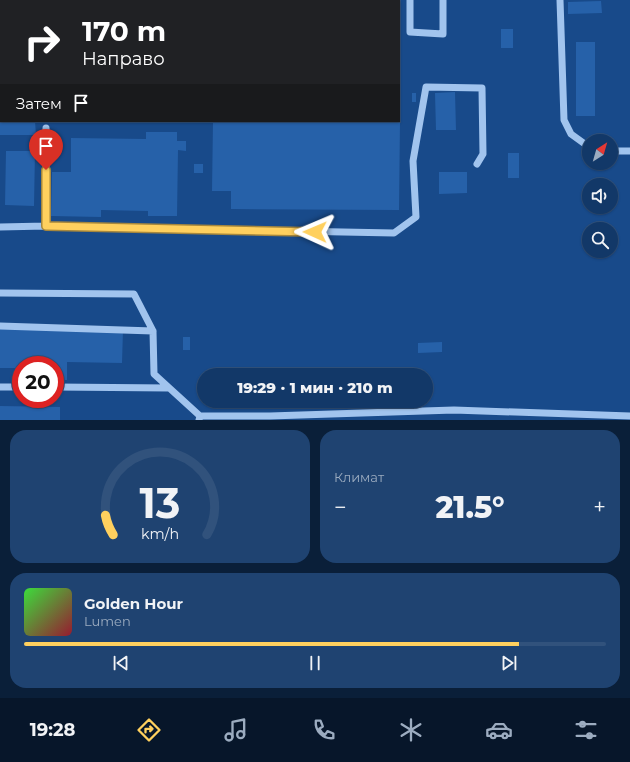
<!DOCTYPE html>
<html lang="ru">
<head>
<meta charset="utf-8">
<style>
	:root { --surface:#123868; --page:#1f4371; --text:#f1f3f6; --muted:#9cacc0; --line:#31527c; --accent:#ffd05e }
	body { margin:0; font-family:Montserrat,sans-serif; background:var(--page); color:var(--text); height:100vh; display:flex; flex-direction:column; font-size:15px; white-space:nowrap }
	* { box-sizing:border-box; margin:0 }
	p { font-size:13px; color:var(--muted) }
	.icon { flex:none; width:22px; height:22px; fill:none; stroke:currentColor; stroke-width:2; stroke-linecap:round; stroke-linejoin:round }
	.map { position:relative; height:420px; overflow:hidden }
	.sheet { display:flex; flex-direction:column; gap:10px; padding:10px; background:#0a1f39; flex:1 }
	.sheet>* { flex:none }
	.guide { position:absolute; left:0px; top:0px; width:400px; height:122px; box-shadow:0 1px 3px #0004,0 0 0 1px var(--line); background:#202124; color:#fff; overflow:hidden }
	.needle { width:26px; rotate:37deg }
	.controls { position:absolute; left:582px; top:134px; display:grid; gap:8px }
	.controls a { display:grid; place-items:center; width:36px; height:36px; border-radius:50%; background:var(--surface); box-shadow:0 1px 3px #0004,0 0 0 1px var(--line); font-size:20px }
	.speed { position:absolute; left:12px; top:356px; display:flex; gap:8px; font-size:20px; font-weight:700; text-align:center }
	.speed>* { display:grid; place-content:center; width:52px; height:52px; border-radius:50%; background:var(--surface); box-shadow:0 1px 3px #0004,0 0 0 1px var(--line); line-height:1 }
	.speed .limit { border:6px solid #d22; background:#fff; color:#111 }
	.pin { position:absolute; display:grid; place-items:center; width:34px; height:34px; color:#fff; margin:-41px -17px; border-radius:50% 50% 50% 0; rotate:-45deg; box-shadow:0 0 4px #0007 }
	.pin .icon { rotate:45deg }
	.me { position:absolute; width:44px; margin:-22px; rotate:271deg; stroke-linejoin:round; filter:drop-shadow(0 0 3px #0008) }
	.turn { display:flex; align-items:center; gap:14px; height:84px; padding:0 16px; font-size:18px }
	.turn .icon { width:52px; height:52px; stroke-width:2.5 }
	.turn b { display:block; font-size:28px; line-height:34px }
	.then { display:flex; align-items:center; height:38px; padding:0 16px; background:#0003; gap:8px; font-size:15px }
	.big { font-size:30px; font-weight:800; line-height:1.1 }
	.sheet .tile { flex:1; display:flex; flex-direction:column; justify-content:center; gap:6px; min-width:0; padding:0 14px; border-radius:16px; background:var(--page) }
	.sheet .dial { align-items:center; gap:0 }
	.dial svg { height:104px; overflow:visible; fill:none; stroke:var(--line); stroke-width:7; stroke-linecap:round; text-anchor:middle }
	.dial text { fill:var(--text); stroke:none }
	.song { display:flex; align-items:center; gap:12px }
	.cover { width:48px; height:48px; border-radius:6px; background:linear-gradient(135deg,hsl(120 70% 55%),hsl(350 70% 35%)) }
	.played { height:4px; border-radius:2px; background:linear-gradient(90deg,var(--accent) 85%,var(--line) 85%) }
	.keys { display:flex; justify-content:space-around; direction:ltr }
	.heat { display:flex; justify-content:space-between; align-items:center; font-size:22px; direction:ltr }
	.sheet .tiles { flex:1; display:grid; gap:10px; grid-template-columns:1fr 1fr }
	.tile:last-child { grid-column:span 2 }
	.trip { position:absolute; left:197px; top:368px; width:236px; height:40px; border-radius:20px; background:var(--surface); box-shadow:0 1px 3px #0004,0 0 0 1px var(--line); font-weight:800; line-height:40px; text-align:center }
	.tabs { display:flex; height:64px; justify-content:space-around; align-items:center; background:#07162a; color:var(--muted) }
	.tabs .icon { width:28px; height:28px }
	.tabs .active { color:var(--accent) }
	.tabs b { font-size:18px; color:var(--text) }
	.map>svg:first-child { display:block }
	.building { fill:#2661a9 }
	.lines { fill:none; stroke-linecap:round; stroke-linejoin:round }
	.minor { stroke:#a1c4ee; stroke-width:7 }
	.route-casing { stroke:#a6873d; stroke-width:10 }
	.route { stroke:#ffd05e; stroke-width:7 }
</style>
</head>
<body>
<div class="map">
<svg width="630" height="420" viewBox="0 0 630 420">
	<rect width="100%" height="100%" fill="#184a8a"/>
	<path class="building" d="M399 0H401L400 118H399Z
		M601 1 602 13 568 14V2Z
		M501 29H513V48H501Z
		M576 42H595V116H576Z
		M455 92 456 130H436L435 93Z
		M412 93H416V102H412Z
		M0 121H35L36 135H0Z
		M213 121H400L399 210 231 209V191H212Z
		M146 132H177V141H186V151L178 150 177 216H148V211L101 210V217L51 216 52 172H71V138L146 139Z
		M6 151H35L34 206 5 205Z
		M508 153H519V178H508Z
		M194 164H203V173H194Z
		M439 172H467V193L439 194Z
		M0 329 123 330 122 363 67 362V380H55V365H21V368H0Z
		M183 337H190V350H183Z
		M442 342V352L418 353V343Z
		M0 406 60 407V420H0Z"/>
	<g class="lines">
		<path class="minor" d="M410 0V32L443 34V0
			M560 0 564 120 571 134 589 147
			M611 151H630
			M46 226 394 233 416 217 413 161 426 87 482 88 483 154 477 164
			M0 227 46 226V128
			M0 293 134 294 153 331
			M0 326 153 331 154 374 200 416
			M0 387H21
			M55 387 169 388
			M199 420 200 416H270L454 410 630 416"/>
	</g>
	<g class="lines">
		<g class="route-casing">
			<path id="route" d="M46 170V226L315 232"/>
		</g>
		<use href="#route" class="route"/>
	</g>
</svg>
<div class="controls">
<a><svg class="needle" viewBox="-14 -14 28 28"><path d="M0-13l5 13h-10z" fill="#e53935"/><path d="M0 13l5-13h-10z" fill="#9cacc0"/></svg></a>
<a><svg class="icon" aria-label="sound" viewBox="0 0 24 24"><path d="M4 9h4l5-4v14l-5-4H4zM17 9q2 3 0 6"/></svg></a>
<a><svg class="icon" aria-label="search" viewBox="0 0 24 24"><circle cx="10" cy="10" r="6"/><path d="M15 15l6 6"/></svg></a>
</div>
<div class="speed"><div class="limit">20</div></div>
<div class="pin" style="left:46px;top:170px;background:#d93025"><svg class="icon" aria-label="arrive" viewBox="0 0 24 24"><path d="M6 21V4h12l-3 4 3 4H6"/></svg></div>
<svg class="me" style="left:315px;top:232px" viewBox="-20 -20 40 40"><path d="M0-17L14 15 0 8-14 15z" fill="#ffd05e" stroke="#fff" stroke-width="4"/></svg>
<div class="trip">19:29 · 1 мин · 210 m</div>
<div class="guide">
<div class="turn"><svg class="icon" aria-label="right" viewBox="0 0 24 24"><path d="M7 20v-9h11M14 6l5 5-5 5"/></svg><div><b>170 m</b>Направо</div></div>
<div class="then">Затем<svg class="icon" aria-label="arrive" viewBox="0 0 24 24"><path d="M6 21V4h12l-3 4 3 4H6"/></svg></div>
</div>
</div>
<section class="sheet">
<div class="tiles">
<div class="tile dial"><svg viewBox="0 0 100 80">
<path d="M14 69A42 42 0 1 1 86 69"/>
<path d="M14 69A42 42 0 0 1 8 54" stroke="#ffd05e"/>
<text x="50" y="56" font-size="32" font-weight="700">13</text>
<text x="50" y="72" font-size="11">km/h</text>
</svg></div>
<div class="tile"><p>Климат</p>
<div class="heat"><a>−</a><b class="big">21.5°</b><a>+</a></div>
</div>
<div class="tile">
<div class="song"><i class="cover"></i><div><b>Golden Hour</b><p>Lumen</p></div></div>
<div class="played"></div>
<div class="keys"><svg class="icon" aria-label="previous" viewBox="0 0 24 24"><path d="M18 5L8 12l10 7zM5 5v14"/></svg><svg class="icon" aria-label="pause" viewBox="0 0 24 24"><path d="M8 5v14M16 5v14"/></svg><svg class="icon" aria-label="next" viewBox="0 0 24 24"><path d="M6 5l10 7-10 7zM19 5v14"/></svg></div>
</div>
</div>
</section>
<nav class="tabs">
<b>19:28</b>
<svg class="icon active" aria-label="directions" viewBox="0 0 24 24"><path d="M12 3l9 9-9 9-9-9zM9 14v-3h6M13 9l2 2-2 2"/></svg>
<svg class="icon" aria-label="music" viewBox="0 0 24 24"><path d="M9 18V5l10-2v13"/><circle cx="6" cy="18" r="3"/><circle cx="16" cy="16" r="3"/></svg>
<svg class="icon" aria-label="phone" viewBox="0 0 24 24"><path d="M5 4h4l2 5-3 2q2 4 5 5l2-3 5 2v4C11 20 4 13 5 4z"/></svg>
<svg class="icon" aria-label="climate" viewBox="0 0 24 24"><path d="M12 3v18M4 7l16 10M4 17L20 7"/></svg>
<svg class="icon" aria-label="car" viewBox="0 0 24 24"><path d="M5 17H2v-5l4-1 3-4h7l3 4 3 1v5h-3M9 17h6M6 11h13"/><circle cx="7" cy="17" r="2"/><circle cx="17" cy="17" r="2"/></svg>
<svg class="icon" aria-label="filters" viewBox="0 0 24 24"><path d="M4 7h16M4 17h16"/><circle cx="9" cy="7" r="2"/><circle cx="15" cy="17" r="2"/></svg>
</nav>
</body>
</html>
